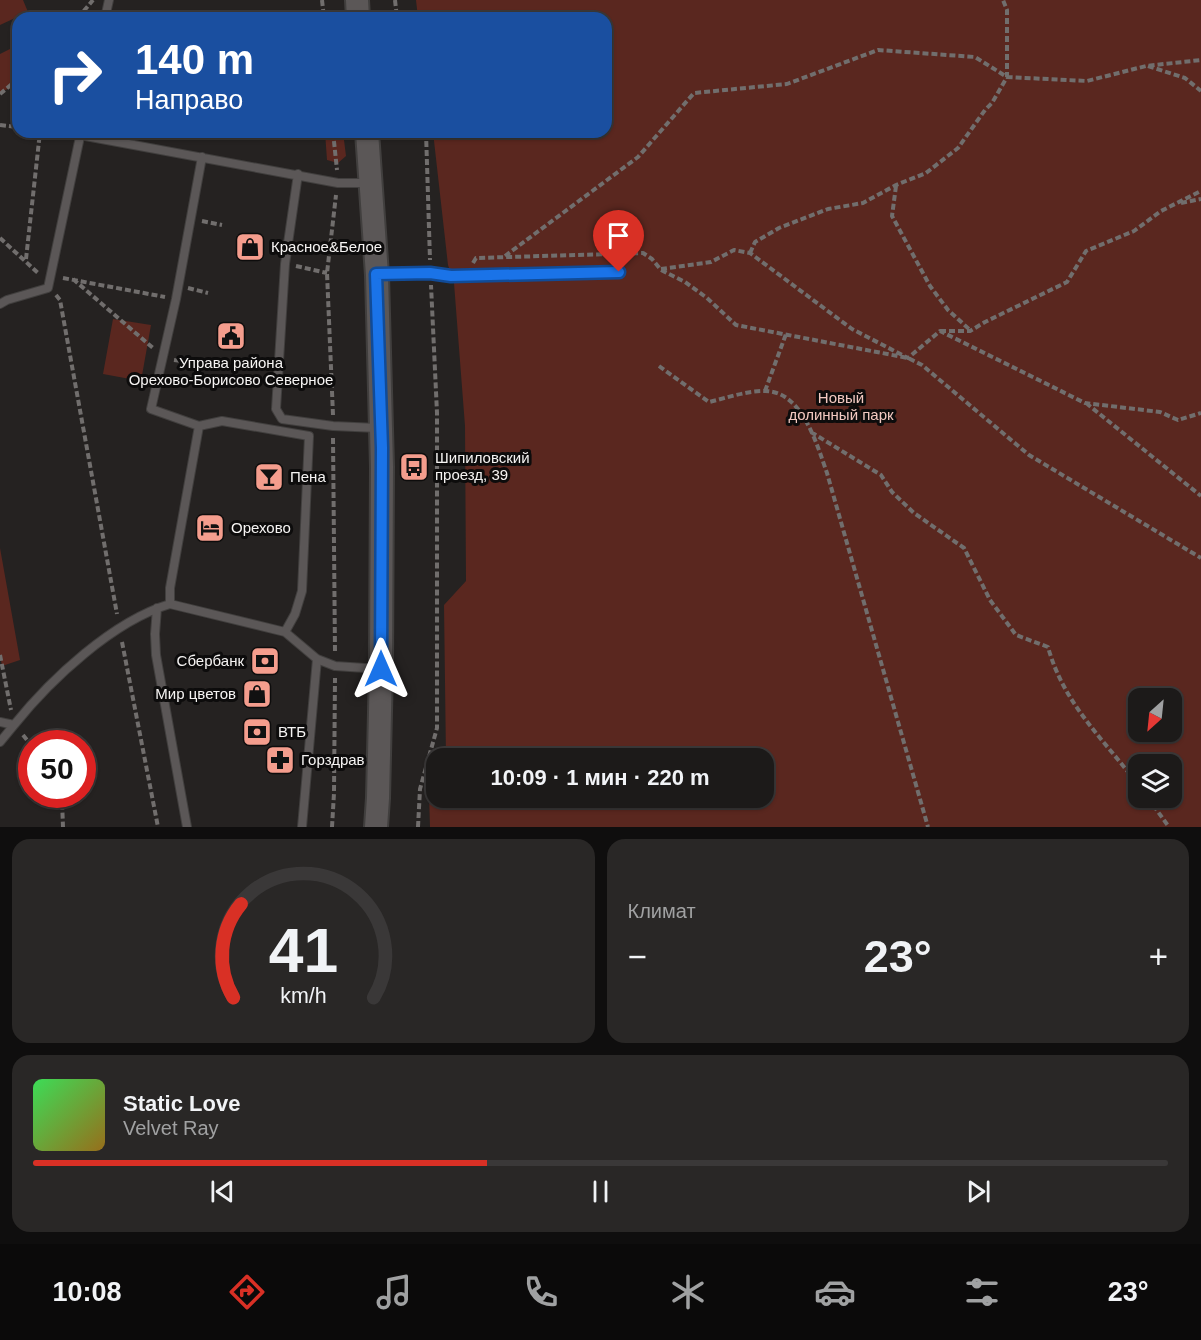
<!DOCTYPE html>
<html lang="ru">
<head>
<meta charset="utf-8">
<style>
	:root { --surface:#1c1a19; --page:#292726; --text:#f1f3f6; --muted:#a0a1a2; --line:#3a3838; --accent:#d93025 }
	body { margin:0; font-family:Arial,sans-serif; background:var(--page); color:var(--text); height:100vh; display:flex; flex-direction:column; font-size:22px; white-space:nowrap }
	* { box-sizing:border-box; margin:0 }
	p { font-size:20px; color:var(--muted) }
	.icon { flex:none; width:33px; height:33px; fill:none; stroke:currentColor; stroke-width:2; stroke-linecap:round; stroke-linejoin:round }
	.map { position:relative; height:827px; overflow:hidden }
	.side { display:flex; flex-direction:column; gap:12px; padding:12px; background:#0f0e0e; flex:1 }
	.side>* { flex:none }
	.top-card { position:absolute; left:12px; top:12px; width:600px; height:126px; border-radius:18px; box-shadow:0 2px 4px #0004,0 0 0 2px var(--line); background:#1a4fa0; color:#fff; overflow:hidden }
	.needle { width:39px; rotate:207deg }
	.fabs { position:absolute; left:1128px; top:688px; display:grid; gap:12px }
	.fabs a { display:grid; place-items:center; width:54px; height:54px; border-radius:12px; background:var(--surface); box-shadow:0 2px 4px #0004,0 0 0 2px var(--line); font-size:30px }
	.speed { position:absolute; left:18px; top:730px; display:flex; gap:12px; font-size:30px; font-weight:700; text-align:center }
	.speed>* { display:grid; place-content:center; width:78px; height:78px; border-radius:50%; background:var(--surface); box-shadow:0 2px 4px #0004,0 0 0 2px var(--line); line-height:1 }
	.speed .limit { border:9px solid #d22; background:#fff; color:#111 }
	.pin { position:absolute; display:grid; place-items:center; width:51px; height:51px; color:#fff; margin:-62px -26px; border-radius:50% 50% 50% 0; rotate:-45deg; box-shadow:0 0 6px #0007 }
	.pin .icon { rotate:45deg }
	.me { position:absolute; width:66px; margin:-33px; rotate:0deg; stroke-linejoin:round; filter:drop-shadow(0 0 4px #0008) }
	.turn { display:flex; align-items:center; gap:21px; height:126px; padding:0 24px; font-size:27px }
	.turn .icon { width:78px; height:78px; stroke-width:2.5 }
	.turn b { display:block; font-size:42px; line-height:51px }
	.big { font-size:45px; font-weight:800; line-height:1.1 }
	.side .card { flex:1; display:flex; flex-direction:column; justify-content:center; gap:9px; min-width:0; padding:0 21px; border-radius:18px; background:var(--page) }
	.side .dial { align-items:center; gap:0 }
	.dial svg { height:156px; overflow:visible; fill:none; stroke:var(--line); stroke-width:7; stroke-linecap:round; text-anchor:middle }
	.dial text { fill:var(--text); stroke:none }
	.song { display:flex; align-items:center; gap:18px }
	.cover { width:72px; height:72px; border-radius:9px; background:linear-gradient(135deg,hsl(130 70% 55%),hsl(40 70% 35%)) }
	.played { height:6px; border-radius:3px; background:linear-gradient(90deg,var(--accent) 40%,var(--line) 40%) }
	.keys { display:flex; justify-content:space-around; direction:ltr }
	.heat { display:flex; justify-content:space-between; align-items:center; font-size:33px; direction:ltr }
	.side .tiles { flex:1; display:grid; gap:12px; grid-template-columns:1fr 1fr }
	.card:last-child { grid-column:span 2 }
	.trip { position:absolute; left:426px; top:748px; width:348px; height:60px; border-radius:18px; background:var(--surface); box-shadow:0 2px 4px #0004,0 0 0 2px var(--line); font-weight:800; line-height:60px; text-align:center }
	.dock { display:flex; height:96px; justify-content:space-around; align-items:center; background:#0b0a0a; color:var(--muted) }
	.dock .icon { width:42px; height:42px }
	.dock .on { color:var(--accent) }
	.dock b { font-size:27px; color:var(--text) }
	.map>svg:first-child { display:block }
	.green { fill:#5a271f; fill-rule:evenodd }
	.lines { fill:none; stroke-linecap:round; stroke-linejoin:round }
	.lane-casing { stroke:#413f3e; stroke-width:10 }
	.secondary-casing { stroke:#413f3e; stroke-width:26 }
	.path { stroke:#716e6d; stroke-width:4; stroke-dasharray:6 3; stroke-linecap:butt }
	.lane { stroke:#5b5757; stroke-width:8 }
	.secondary { stroke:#5b5757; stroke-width:22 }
	.route-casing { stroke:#114b97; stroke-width:15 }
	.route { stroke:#1a73e8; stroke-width:10 }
	.labels { text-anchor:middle; stroke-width:6; stroke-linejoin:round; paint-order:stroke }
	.poi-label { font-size:15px; fill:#f6f4f3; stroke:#0d0c0c; text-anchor:start }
	.park-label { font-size:15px; fill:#f2c9c1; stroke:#0d0c0c }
</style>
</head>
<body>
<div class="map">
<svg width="1201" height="827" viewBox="0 0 1201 827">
	<rect width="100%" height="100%" fill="#252221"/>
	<path class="green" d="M0 0H23L28 12 0 25Z
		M416 0H1201V827H430L429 794 436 789V798H764V759H446L444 605 466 581 465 426 454 283 448 265 433 132H606V18H418ZM1138 699H1172V732H1138ZM1138 765H1172V798H1138Z
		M18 45V85L0 92V54Z
		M325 132H343L346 156 338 163 327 160Z
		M113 319 151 325 141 381 103 374Z
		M0 548 20 660 2 666 0 655Z"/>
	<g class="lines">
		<g class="lane-casing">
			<path id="lane" d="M105 18 109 0
				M80 135 338 183H368
				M298 174 285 264 276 409 282 419 333 426 377 428
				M378 275 430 273 451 276 619 272
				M0 304 7 300 48 288 81 132
				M199 426 151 409 176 299 202 157
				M170 604V588L199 426 222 421 309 436 302 591 295 614 285 632
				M157 608 155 634 156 655 187 827
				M0 722 14 725C51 679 113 621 170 604L285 632 317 659 335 666 380 669
				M0 742 14 725
				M302 827 317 659"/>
		</g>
		<g class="secondary-casing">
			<path id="secondary" d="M357 0 358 18
				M367 132 377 275 382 467 381 669 378 798 376 827"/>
		</g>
		<path class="path" d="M322 0 324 18
			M395 0 397 18
			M78 18 93 0
			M1148 66 1185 78 1201 91
			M0 94 18 79
			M0 125 18 127
			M56 132 67 133
			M333 132 337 170
			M426 132 430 260
			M896 186 892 216 930 286 948 310 970 330
			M1181 203 1201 199
			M202 221 222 225
			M0 238 38 273
			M750 253 755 242 779 228 828 209 863 203 896 185 926 173 958 148 985 110 992 103 1007 77V10L1003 0
			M505 256 638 157 694 93 787 84 878 50 975 57 1007 77 1087 81 1146 66 1201 60
			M26 259 40 132
			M473 263 476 258 643 253 652 259 661 270 685 282 707 298 736 325 908 358 922 365 1029 455 1201 558
			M296 266 327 273
			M661 269 711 262 734 250 750 253 852 329 908 358 940 331 1085 403 1160 412 1178 420 1201 413
			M63 278 165 297
			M73 279 153 348
			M188 288 208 293
			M56 295 60 300 117 614
			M940 331H970L985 322 1067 282 1086 251 1134 231 1161 211 1201 191
			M174 360 194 363
			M659 366 709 402C726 398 746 391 764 391 802 390 817 445 827 473L928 827
			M765 391 786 334
			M1086 403 1201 496
			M333 415 327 273 336 195
			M811 432 881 475 892 492 914 513 964 548 990 600 1016 635 1048 647C1064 705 1104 739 1138 785
			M333 438 335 652
			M122 642 158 827
			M0 655 11 710
			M23 735 32 746
			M60 795 62 800 63 827
			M1148 798 1169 827
			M332 827 334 793 335 678
			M418 827 420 789 437 728V413L431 285"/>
		<use href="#lane" class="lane"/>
		<use href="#secondary" class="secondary"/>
	</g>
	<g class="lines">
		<g class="route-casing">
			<path id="route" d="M381 669 382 448 376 274 430 273 451 276 619 272"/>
		</g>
		<use href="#route" class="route"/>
	</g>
	<defs>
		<g id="shop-square" transform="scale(1.5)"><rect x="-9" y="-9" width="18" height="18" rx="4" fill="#f49d8d" stroke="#0d0c0c"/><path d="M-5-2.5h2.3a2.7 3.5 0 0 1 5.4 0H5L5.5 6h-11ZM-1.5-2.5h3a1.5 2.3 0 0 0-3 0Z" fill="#111"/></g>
		<g id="civic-square" transform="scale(1.5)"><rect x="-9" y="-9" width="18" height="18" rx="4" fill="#f49d8d" stroke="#0d0c0c"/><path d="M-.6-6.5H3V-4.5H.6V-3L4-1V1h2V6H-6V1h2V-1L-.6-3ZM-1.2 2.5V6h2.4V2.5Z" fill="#111"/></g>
		<g id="bus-square" transform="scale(1.5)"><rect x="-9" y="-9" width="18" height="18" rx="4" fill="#f49d8d" stroke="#0d0c0c"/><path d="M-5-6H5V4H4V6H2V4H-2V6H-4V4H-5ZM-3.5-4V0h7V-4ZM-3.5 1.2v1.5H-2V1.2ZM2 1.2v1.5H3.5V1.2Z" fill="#111"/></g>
		<g id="bar-square" transform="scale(1.5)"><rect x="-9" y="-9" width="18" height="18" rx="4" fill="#f49d8d" stroke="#0d0c0c"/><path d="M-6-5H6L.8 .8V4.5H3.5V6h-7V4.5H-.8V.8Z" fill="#111"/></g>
		<g id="hotel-square" transform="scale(1.5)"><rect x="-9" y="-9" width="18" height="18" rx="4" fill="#f49d8d" stroke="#0d0c0c"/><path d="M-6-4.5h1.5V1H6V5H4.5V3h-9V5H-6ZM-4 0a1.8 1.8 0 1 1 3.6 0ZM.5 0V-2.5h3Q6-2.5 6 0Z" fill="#111"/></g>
		<g id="bank-square" transform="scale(1.5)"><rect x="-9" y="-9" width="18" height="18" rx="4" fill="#f49d8d" stroke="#0d0c0c"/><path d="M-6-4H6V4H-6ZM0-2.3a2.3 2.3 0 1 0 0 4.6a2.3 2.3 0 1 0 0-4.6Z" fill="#111"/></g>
		<g id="pharmacy-square" transform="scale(1.5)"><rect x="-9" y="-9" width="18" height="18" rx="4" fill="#f49d8d" stroke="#0d0c0c"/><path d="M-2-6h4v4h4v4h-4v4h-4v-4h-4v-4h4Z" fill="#111"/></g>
	</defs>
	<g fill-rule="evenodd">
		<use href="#shop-square" x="250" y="247"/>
		<use href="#civic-square" x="231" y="336"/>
		<use href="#bus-square" x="414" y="467"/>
		<use href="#bar-square" x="269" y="477"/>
		<use href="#hotel-square" x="210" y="528"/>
		<use href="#bank-square" x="265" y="661"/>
		<use href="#shop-square" x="257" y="694"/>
		<use href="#bank-square" x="257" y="732"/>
		<use href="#pharmacy-square" x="280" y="760"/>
	</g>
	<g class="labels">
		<g class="poi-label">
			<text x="271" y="252">Красное&amp;Белое</text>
			<text x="231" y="368" text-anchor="middle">Управа района<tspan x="231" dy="17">Орехово-Борисово Северное</tspan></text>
			<text x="435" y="463">Шипиловский<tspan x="435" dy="17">проезд, 39</tspan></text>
			<text x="290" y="482">Пена</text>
			<text x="231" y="533">Орехово</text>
			<text x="244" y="666" text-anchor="end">Сбербанк</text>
			<text x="236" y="699" text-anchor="end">Мир цветов</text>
			<text x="278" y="737">ВТБ</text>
			<text x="301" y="765">Горздрав</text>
		</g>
		<g class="park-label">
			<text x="841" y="403">Новый<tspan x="841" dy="17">долинный парк</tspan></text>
		</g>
	</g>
</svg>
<div class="fabs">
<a><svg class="needle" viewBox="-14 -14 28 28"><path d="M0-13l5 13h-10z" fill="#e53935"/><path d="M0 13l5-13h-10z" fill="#a0a1a2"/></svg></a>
<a><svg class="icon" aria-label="layers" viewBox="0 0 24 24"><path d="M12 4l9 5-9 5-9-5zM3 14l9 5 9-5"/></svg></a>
</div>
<div class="speed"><div class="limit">50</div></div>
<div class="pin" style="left:619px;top:272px;background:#d93025"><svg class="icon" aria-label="arrive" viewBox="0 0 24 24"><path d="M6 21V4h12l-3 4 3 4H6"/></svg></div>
<svg class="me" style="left:381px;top:669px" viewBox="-20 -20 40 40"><path d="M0-17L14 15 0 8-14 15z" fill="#1a73e8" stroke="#fff" stroke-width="4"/></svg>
<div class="trip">10:09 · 1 мин · 220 m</div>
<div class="top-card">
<div class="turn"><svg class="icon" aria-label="right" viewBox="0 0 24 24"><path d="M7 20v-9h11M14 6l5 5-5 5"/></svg><div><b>140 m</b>Направо</div></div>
</div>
</div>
<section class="side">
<div class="tiles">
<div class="card dial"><svg viewBox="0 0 100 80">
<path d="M14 69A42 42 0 1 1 86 69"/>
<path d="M14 69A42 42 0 0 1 18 21" stroke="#d93025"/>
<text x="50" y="56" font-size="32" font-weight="700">41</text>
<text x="50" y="72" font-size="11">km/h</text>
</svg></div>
<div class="card"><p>Климат</p>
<div class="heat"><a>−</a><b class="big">23°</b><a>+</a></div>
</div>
<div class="card">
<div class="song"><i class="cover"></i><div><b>Static Love</b><p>Velvet Ray</p></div></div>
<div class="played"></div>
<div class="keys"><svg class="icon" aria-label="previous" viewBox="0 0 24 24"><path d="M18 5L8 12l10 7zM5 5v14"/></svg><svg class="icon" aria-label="pause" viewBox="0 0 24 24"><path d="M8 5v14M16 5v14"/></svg><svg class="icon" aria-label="next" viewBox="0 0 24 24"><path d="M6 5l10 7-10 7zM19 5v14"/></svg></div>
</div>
</div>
</section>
<nav class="dock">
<b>10:08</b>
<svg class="icon on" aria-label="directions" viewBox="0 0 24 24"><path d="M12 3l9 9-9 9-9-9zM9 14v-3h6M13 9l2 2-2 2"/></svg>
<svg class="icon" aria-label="music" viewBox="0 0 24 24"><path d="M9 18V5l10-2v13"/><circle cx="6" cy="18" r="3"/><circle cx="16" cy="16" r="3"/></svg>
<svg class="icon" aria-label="phone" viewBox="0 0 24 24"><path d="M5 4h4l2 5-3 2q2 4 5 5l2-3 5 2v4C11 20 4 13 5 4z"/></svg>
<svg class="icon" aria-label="climate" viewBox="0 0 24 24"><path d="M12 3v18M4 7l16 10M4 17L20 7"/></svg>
<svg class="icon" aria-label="car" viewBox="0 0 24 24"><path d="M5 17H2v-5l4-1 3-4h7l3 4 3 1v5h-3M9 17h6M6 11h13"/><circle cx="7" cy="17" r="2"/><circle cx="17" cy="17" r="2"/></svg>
<svg class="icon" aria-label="filters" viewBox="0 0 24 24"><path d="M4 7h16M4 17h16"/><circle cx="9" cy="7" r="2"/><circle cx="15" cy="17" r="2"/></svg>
<b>23°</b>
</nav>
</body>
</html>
